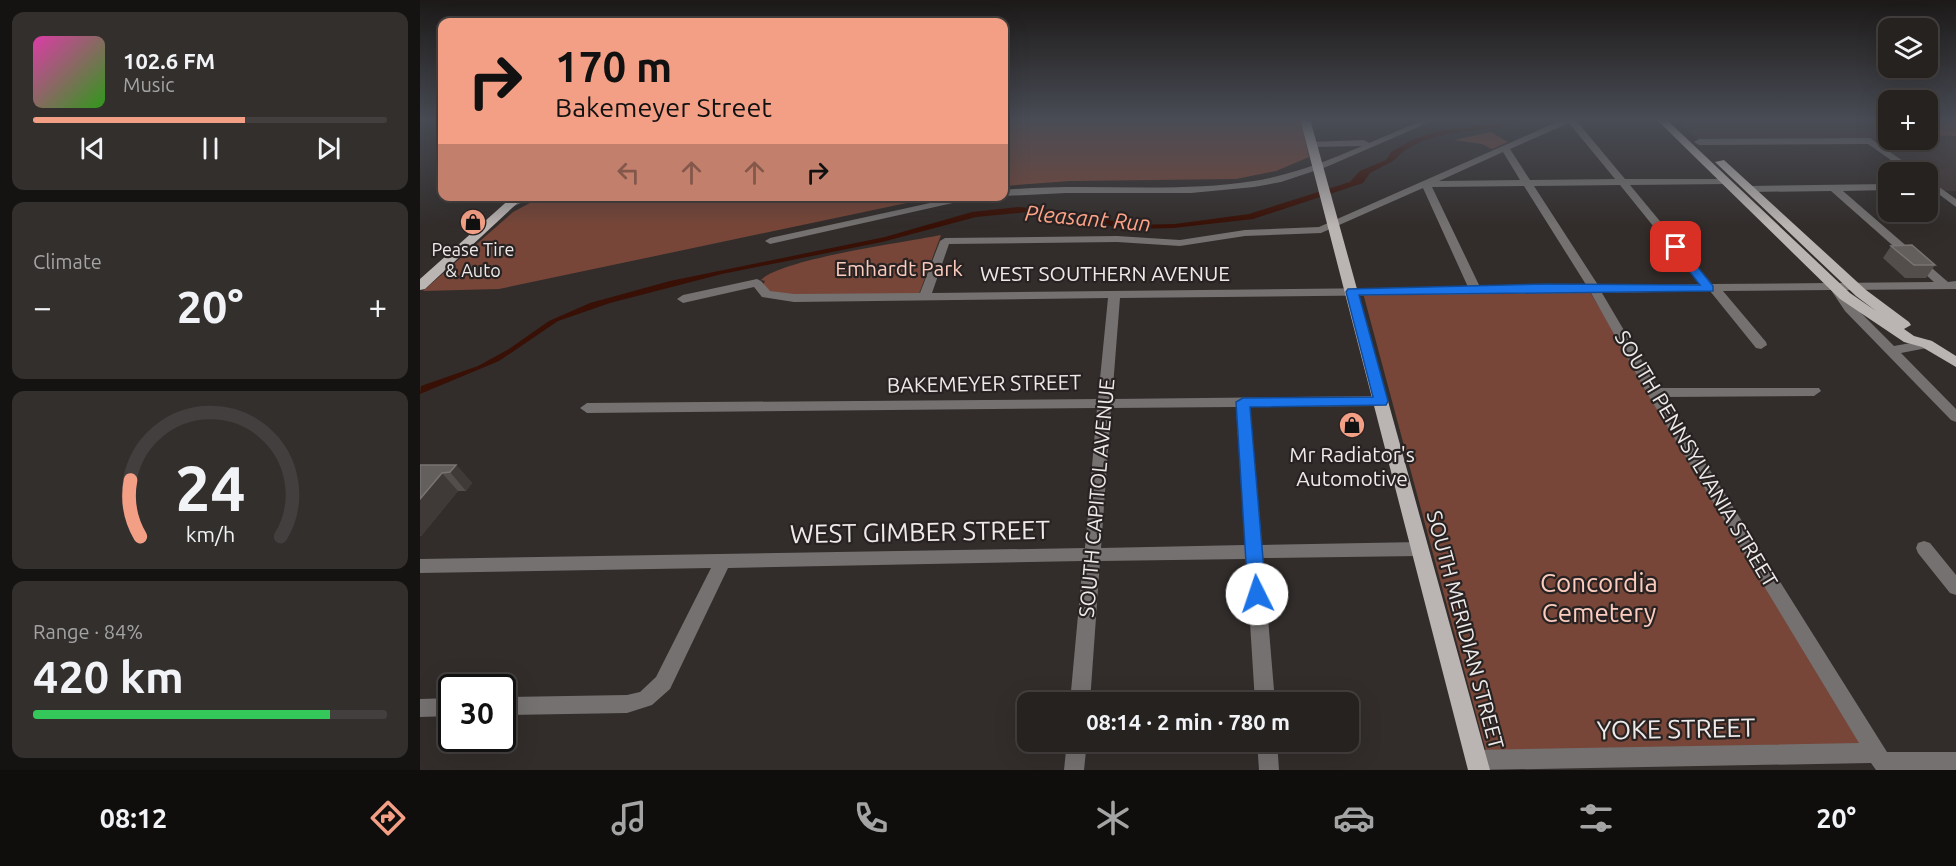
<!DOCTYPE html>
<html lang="en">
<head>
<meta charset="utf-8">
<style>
	:root { --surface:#262220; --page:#322f2d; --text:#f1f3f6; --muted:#a4a4a5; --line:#423f3e; --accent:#f39f86 }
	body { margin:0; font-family:Ubuntu,sans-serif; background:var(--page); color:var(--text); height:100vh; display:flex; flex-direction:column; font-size:22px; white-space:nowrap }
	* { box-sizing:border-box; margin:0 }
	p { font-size:20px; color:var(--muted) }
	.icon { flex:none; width:33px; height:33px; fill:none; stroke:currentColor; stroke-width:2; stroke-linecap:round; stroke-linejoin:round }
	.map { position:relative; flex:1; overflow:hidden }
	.sheet { display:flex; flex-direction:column; gap:12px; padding:12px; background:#151312; width:420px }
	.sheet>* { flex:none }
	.guide { position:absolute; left:18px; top:18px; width:570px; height:183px; border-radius:12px; box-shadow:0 6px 24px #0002,0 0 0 2px var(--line); background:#f39f86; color:#111; overflow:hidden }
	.fabs { position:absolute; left:1458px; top:18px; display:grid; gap:12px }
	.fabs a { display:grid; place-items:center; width:60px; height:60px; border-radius:12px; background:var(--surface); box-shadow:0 6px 24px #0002,0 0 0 2px var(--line); font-size:30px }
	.speed { position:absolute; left:18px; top:674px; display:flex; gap:12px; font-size:30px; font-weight:700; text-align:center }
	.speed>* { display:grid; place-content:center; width:78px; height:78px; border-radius:50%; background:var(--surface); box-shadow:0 6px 24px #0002,0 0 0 2px var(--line); line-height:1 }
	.speed .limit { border:3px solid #111; border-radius:9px; background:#fff; color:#111 }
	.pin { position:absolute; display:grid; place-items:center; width:51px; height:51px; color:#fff; margin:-26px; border-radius:12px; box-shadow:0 3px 9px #0006 }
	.me { position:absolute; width:66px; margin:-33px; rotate:356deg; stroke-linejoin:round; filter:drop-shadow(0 0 4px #0008) }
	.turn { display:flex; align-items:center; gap:21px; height:126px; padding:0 18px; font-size:27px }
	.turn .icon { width:78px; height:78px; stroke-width:2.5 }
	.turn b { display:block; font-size:42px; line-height:51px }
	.lanes { display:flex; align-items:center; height:57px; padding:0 18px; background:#0003; justify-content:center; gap:30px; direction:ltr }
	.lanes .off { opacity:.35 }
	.big { font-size:45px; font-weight:700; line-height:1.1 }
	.sheet .widget { flex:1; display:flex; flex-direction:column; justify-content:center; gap:9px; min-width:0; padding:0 21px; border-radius:12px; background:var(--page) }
	.sheet .dial { align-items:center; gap:0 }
	.dial svg { height:156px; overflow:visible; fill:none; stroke:var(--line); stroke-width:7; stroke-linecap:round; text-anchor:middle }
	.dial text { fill:var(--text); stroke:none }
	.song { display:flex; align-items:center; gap:18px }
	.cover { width:72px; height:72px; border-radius:9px; background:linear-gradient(135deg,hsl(320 70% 55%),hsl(110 70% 35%)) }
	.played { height:6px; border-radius:3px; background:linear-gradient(90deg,var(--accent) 60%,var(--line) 60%) }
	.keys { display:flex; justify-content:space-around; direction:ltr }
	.heat { display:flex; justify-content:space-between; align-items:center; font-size:33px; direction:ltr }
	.charge { height:9px; border-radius:4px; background:linear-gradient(90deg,#34c759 84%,var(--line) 0) }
	.trip { position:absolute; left:597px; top:692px; width:342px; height:60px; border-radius:12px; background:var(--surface); box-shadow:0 6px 24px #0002,0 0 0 2px var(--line); font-weight:700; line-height:60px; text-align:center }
	.dock { display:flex; height:96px; justify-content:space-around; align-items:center; background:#0f0e0d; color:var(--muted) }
	.dock .icon { width:42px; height:42px }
	.dock .on { color:var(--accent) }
	.dock b { font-size:27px; color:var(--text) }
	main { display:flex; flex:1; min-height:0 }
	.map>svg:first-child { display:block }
	.built { fill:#423734 }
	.green { fill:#774638 }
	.water { fill:#391005 }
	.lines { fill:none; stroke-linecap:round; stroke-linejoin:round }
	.minor { fill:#747170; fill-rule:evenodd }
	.major { fill:#bab4b2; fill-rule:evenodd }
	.wall { fill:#534e4c }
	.shaded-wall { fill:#3f3a38 }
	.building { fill:#635f5d; stroke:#797473; stroke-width:1.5 }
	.route { fill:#1a73e8; stroke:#114b97; stroke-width:1.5 }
	.labels { text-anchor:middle; stroke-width:4.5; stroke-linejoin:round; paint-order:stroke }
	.far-poi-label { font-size:18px; fill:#edeae9; stroke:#282322 }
	.park-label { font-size:21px; fill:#fcccbe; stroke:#282322 }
	.street-label { font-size:21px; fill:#edeae9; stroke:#282322 }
	.poi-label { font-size:21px; fill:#edeae9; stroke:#282322 }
	.water-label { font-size:22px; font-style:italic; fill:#ffa388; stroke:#282322 }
	.near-street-label { font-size:26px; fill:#edeae9; stroke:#282322 }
	.near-park-label { font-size:26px; fill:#fcccbe; stroke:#282322 }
</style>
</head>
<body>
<main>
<section class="sheet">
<div class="widget">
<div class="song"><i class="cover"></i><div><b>102.6 FM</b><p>Music</p></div></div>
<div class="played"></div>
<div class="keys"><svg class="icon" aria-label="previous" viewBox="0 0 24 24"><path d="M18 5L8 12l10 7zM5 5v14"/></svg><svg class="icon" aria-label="pause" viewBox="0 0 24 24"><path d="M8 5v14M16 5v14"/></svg><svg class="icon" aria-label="next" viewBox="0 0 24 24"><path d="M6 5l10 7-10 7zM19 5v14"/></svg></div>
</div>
<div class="widget"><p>Climate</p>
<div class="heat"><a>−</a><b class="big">20°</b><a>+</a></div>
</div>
<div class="widget dial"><svg viewBox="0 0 100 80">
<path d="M14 69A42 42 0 1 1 86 69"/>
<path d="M14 69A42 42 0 0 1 9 40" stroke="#f39f86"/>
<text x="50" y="56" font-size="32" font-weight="700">24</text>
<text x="50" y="72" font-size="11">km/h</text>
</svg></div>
<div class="widget"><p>Range · 84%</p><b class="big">420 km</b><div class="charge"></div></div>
</section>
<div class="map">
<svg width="1536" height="770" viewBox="0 0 1536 770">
	<rect width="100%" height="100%" fill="#322d2b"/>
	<path class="built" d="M1257 119H1468V140H1508V119H1536V191H1523L1508 179V172H1498L1456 140 1279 141Z"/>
	<path class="green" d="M584 119H880L889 157 856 171 816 179 650 181 584 186Z
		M1508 119H1536V136L1511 135 1508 131Z
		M1071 132 1088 142 1072 149 1062 144 1034 140Z
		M121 197V196L515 197 79 289 3 291 93 212Z
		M521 235 499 294 350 295 342 287 345 281 341 280C361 259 486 242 521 235Z
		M1170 292 1441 744 1066 751 943 293Z"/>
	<path class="water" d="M1087 119H1101L1080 127 1032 133 1002 141 985 150 973 161 950 173 943 183 833 219 753 228 708 229 608 212 556 217 462 242 302 274 190 303 138 321 79 361 0 394 1 386 58 366 89 349 129 321 170 303 250 281 465 237 552 212 598 207 636 210 715 225 755 224 829 214 930 182 940 171 966 160 971 152 990 141 1016 131 1074 125Z"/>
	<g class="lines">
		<path class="minor" d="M1006 119H1017L906 167 861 182 834 187 771 193H646L584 196V190C667 182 751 194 834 181 871 175 907 161 942 146L892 147 889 146V142L944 140 949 143Z
			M1144 119H1155L1205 179H1310V183L1306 184 1210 185 1292 284 1514 282 1411 191 1329 192 1324 189 1329 186 1468 184V190L1423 191 1528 282 1536 281V289L1423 290 1434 306 1474 346 1507 340 1512 341 1513 344 1512 347 1481 353 1536 409V422L1531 420 1425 311 1411 290 1303 291 1346 342 1347 345 1341 349 1336 348 1290 291 1182 293 1238 388H1399L1401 391 1394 396 1244 397 1467 752H1536V770H1456L1451 763 1056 770 1049 767 1046 760 1049 753 1056 750 1439 743 1227 393 1171 293 700 298 692 399 961 396 968 401 961 406 830 407 842 545 1000 542 1006 544 1008 549 1006 554 1000 556 843 558 855 702H835L826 559 680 561 670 702H650L663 561 308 568 250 689 232 705 207 713 82 715V697L207 695 220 692 236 677 291 568 0 573V559L665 548 677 408 167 413 160 408 167 403 678 399 688 298 374 302 342 297 334 287 263 303 257 299 263 295 337 279 341 281 350 291 374 294 500 293 520 241 525 238 697 236 760 240 825 230 899 227ZM1149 123 1195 179 1110 180 1090 149ZM1083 152 1100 180 1019 181ZM1200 185 1280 284 1178 285 1114 186ZM1104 186 1165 283 1167 286 1060 287 1012 187ZM1003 188 1048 287 512 293 529 244 697 242 760 246 825 236 901 233ZM816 407 825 545 681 548 691 408Z
			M1450 138 1499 172H1488L1448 144 1279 145 1274 142 1279 139Z
			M1508 179 1536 199V207L1508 186Z
			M101 196H116L92 207 87 204Z
			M542 196H564L350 244 345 241 350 238Z
			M1504 541 1510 543 1536 575V595L1530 593 1498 553 1496 548 1498 543Z
			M32 698V716L0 717V699Z
			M647 741H667L664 770H644Z
			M837 741H857L859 770H839Z"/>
		<path class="major" d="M880 119H890L1070 770H1048Z
			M1236 119H1246L1430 293 1456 311 1436 296 1295 162 1304 160 1446 290 1489 322 1491 325 1484 329 1494 336 1512 341 1536 356V367L1502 347 1484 342 1420 299Z
			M93 196H105L5 289 0 290V279Z"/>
	</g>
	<path class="wall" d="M1471 246 1515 265 1506 278H1485L1463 258Z
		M0 465H36L52 483 46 491H38L1 536H0Z"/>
	<path class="shaded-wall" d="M36 465 52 483 46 491 30 472Z
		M22 473 38 491 1 536 0 535V499Z"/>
	<path class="building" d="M1492 245 1515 265H1494L1471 246Z
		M0 465H36L30 472 22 473 0 499Z"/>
	<linearGradient id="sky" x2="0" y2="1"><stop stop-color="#1c1918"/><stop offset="0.53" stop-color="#494c55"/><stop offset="1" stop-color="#494c55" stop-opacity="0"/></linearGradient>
	<rect width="1536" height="226" fill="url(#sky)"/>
	<path class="route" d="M1252 245H1260L1293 286V291L939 295 968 401 966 405 830 407 846 594 843 599 837 601 831 599 828 594 816 402 823 398 953 397 926 292 928 289 1126 284 1280 285 1252 249Z"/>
	<defs>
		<g id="shop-disc" transform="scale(1.35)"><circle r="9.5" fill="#f39f86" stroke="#282322"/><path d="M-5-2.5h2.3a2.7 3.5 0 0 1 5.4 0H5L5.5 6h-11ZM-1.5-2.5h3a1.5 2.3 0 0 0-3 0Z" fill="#111"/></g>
	</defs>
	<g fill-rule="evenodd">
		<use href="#shop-disc" x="53" y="222"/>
		<use href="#shop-disc" x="932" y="425"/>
	</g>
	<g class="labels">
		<g class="far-poi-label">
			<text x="53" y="256">Pease Tire<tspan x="53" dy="21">&amp; Auto</tspan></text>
		</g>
		<g class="park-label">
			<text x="479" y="276">Emhardt Park</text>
		</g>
		<g class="street-label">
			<text x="685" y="281">WEST SOUTHERN AVENUE</text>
			<text transform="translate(564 384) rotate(-1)" y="7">BAKEMEYER STREET</text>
			<text transform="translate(1276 459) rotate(59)" y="7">SOUTH PENNSYLVANIA STREET</text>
			<text transform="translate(677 498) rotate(-85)" y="7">SOUTH CAPITOL AVENUE</text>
			<text transform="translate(1045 630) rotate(75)" y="7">SOUTH MERIDIAN STREET</text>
		</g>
		<g class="poi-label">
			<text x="932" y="462">Mr Radiator's<tspan x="932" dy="24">Automotive</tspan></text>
		</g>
		<g class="water-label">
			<text transform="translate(668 218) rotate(5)" y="8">Pleasant Run</text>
		</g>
		<g class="near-street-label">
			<text transform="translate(500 532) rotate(-1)" y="9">WEST GIMBER STREET</text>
			<text transform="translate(1256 729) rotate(-1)" y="9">YOKE STREET</text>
		</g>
		<g class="near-park-label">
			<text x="1179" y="592">Concordia<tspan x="1179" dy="30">Cemetery</tspan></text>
		</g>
	</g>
</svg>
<div class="fabs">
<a><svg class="icon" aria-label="layers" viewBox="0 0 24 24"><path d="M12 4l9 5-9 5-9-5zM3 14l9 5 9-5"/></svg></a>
<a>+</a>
<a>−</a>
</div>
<div class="speed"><div class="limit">30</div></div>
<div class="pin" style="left:1256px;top:247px;background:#d93025"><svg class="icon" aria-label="arrive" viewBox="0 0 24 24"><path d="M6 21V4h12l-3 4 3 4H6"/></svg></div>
<svg class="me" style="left:837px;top:594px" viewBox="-20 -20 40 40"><circle r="19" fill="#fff"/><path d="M0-13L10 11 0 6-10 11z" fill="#1a73e8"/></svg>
<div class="trip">08:14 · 2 min · 780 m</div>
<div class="guide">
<div class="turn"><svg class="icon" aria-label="right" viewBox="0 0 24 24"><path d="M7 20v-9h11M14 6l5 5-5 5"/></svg><div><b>170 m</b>Bakemeyer Street</div></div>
<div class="lanes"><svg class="icon off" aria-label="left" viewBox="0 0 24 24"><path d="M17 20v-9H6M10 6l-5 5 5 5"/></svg><svg class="icon off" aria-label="ahead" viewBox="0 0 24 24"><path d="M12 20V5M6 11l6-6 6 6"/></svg><svg class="icon off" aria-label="ahead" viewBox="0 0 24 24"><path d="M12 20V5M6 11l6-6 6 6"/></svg><svg class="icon" aria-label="right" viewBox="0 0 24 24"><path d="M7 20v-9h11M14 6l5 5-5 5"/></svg></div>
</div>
</div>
</main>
<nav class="dock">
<b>08:12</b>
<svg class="icon on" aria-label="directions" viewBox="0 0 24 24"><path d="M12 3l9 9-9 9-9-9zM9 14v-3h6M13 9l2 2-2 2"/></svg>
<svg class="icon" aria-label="music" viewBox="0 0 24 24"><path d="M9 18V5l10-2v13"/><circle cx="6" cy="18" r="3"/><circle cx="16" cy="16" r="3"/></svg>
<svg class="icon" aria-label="phone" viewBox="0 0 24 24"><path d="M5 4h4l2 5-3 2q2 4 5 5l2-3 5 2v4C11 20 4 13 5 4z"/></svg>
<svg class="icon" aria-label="climate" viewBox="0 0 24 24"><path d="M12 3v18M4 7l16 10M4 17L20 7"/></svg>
<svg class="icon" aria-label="car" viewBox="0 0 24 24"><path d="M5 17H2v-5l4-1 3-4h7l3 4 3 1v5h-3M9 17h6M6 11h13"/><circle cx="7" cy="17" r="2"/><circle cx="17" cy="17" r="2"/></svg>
<svg class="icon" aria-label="filters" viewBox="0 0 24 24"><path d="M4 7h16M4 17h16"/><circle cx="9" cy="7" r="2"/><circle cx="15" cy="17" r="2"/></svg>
<b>20°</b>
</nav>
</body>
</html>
